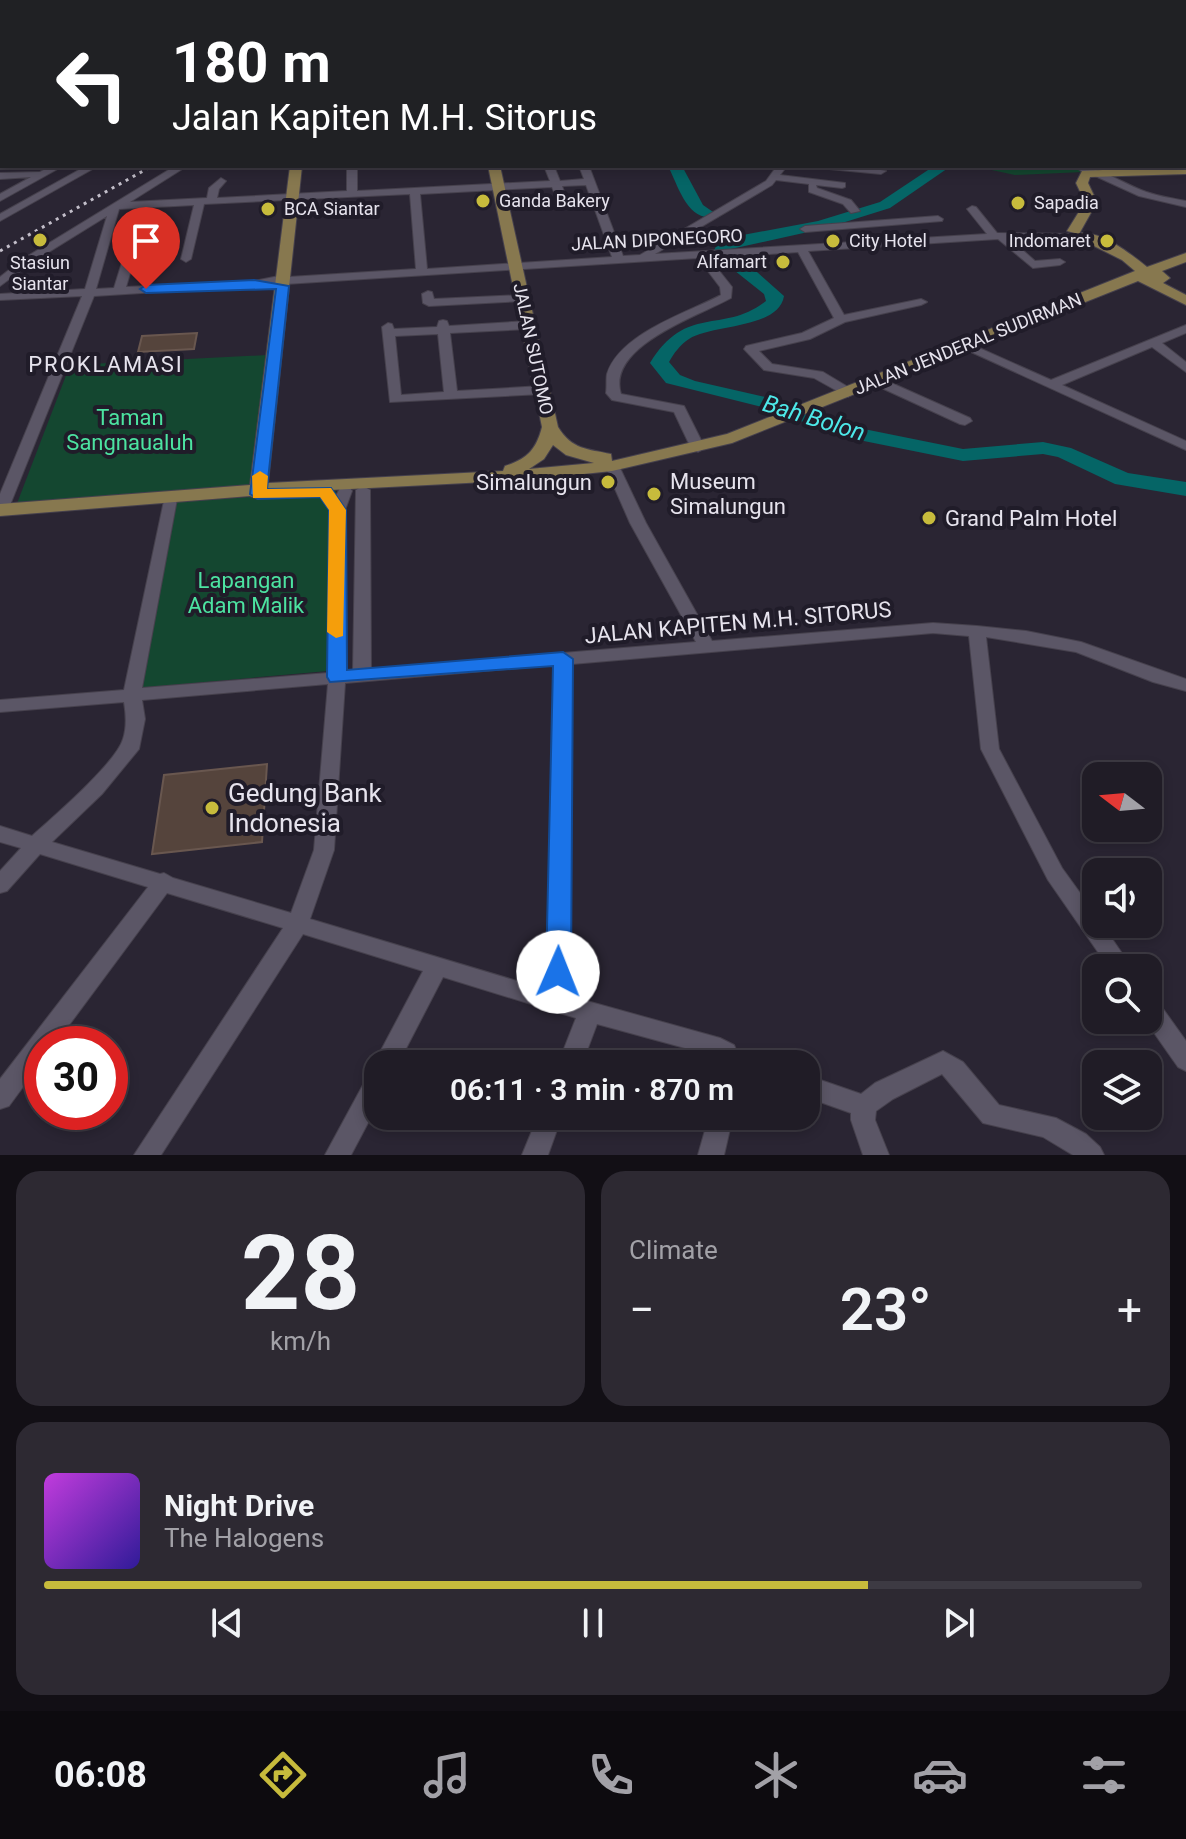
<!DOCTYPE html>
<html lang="en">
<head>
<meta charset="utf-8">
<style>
	:root { --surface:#201c26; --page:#2d2932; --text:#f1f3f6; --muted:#a2a1a7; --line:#3d3a43; --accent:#c7bb3c }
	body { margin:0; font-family:Roboto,sans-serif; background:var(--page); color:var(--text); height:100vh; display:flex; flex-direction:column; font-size:30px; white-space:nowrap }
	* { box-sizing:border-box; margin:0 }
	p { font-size:26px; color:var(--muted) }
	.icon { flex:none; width:44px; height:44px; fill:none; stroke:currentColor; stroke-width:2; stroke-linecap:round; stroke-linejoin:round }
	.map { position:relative; height:1155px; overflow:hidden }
	.drawer { display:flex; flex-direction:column; gap:16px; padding:16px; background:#120f15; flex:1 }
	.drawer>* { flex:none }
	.guide { position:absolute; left:0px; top:0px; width:1186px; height:168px; box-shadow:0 4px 12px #0003,0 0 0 2px var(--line); background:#202124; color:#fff; overflow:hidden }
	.needle { width:52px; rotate:286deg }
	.controls { position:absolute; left:1082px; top:762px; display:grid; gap:16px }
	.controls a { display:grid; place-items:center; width:80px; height:80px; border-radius:16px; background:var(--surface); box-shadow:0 4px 12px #0003,0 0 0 2px var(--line); font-size:40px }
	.speed { position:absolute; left:24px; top:1026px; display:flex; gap:16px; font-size:40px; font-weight:700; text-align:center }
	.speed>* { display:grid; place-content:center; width:104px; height:104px; border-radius:50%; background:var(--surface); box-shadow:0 4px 12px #0003,0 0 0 2px var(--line); line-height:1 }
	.speed .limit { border:12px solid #d22; background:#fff; color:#111 }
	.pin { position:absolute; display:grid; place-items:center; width:68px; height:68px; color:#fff; margin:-82px -34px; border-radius:50% 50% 50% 0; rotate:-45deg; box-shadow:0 0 8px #0007 }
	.pin .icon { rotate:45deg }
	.me { position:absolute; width:88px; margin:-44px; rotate:1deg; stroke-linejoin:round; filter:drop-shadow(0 0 6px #0008) }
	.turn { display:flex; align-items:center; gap:28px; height:168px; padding:0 40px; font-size:36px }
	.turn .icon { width:104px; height:104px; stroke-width:2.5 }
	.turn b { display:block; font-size:56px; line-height:68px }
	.big { font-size:60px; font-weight:600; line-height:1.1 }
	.drawer .card { flex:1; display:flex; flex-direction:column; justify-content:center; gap:12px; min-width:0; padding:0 28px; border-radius:24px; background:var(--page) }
	.drawer .dial { align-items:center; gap:0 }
	.dial b { font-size:104px; line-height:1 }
	.song { display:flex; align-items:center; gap:24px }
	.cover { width:96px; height:96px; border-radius:12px; background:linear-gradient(135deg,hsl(290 70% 55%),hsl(250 70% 35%)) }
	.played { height:8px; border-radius:4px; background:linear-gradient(90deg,var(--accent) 75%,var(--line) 75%) }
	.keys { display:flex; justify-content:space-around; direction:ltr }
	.heat { display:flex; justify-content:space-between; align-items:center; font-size:44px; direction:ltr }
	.drawer .tiles { flex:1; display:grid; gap:16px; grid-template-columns:1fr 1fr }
	.card:last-child { grid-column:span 2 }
	.trip { position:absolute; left:364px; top:1050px; width:456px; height:80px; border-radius:24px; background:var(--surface); box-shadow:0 4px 12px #0003,0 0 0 2px var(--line); font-weight:600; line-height:80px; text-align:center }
	.tabs { display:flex; height:128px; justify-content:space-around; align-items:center; background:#0d0b0f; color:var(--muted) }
	.tabs .icon { width:56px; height:56px }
	.tabs .active { color:var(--accent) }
	.tabs b { font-size:36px; color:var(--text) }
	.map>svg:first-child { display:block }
	.green { fill:#144730 }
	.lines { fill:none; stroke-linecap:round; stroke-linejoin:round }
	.river { fill:#056566; fill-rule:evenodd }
	.building { fill:#55443c; stroke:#69574f; stroke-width:2 }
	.minor-casing { stroke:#46414d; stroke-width:2 }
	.major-casing { stroke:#46414d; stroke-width:2 }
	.minor { fill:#5b5666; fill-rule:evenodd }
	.major { fill:#87784f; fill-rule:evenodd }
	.rail { stroke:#c3bfca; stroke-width:3; stroke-dasharray:3 5; stroke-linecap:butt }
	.route { fill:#1a73e8; stroke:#114b97; stroke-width:2 }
	.slow { fill:#f59e0b }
	.poi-dot { fill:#c7bb3c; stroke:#201c29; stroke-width:3 }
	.labels { text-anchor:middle; stroke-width:8; stroke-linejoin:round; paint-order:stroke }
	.far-poi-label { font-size:18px; fill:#e6e3ed; stroke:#201c29; text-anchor:start }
	.far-street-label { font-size:18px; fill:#e6e3ed; stroke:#201c29 }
	.far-quarter-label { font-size:22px; letter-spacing:2px; fill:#e6e3ed; stroke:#201c29 }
	.park-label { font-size:22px; fill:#4ce3a1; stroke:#201c29 }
	.poi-label { font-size:22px; fill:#e6e3ed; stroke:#201c29; text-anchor:start }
	.street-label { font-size:22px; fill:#e6e3ed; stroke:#201c29 }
	.water-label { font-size:24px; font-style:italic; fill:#4de8e9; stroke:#201c29 }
	.near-poi-label { font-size:26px; fill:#e6e3ed; stroke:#201c29; text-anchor:start }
</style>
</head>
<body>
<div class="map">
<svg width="1186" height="1155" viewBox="0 0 1186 1155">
	<rect width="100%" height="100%" fill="#2a2533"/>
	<path class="green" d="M973 166H1078L1084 172 1015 175Z
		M267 355 253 487 16 506 70 365Z
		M336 491 328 671 138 688 177 502Z"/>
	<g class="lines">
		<path class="river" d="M839 0H850L851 2H840Z
			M668 166H682L703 205 716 214 713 217C687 221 678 185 668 166Z
			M934 166H951L890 208 826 228 731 249 784 296C779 329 713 324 689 339 680 345 674 353 669 362L680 375 695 381 783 401 844 425 963 449 1043 442 1071 448 1128 473 1186 482V496L1115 484 1058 457 1043 454 963 461 839 436 770 409 666 383 650 363C687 303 723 335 766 301L764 294 715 255 713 252 718 243 732 237 818 221 880 202Z"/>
	</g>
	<path class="building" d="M197 333 194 349 138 352 142 336Z
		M267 764 262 842 152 854 164 775Z"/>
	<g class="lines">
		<g class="minor-casing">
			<path id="minor" d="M262 0H268V2H262Z
				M382 0H388V2H382Z
				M881 0 897 2H878Z
				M1018 0 1036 2H1018Z
				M1111 0H1117V2H1111Z
				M1184 7H1186V11H1184Z
				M0 13H2L0 19Z
				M1184 20H1186V24H1184Z
				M0 36H2V40H0Z
				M1184 47H1186V51H1184Z
				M1184 64H1186V68H1184Z
				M0 87H2V91H0Z
				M1184 89H1186V94H1184Z
				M2 113V122L0 123V114Z
				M51 166H63L0 201V194L31 177 0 179V173L40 172Z
				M86 166H98L0 221V214Z
				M175 166H187L130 202 207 198 209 188 221 178 226 181 219 189 217 198 347 191V166H357V191L550 181 544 166H554L560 181 584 179 579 166H589L623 256 640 255 766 181 777 166H787L780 175 845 183V187L842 188 816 185 817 188 851 200 860 211 851 213 843 204 809 192V184L776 180 772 185 655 254 987 234 967 209 972 206 976 207 997 233 1077 234 1082 237 1077 240 1010 239 1035 261 1060 259 1065 262 1060 265 1033 268 998 239 808 251 844 315 921 299 927 302 921 305 845 322 810 339 759 351 772 364 823 372 853 390 855 393 848 397 814 378 764 370 744 349 746 346 802 333 834 318 798 252 709 258 732 287 731 298C699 316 606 346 621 394L684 406 705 448 698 452 691 448 674 412 612 400 606 393C607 387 606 379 607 374 620 333 687 313 721 295L720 287 698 258 94 296 8 510 0 514V494L82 296 0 300V294L85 289 107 216 31 263 0 286V277L23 259ZM586 185 612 257 427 269 420 194 552 187 558 202 563 205 568 202 562 186ZM410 194 416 269 289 277 284 275 254 281 126 287 144 226 159 222V218L134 224 114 288 96 289 119 209 194 205 181 259 186 262 191 259 204 204Z
				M824 166H859L886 171 881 174 829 169Z
				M1074 166C1097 166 1119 181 1141 190 1155 196 1171 198 1186 201V207L1139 196 1093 175H1087Z
				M938 216 943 219 942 221 805 232 800 229 805 226Z
				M428 291 432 292 434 299 522 295 528 298 522 301 429 306 423 303 422 294Z
				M443 320 447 321 449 326 528 321 534 325 528 329 450 333 457 391 542 386 549 390 542 394 390 402 382 327 388 323 392 324 394 329 437 327 439 321ZM438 334 444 392 401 395 395 336Z
				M1186 325V333L1162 343 1186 362V372L1152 347 1062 385 1186 441V450L958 346 964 342 968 343 1051 380Z
				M878 377 970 418 972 421 965 425 960 424 873 384 872 381Z
				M612 462 619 466 646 523 712 641 933 623 977 626 1026 631 1081 642 1186 679V691L1153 682 1076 652 986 637 999 749 1062 868 1096 915V924H1102L1132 968H1109L1048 880 981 749 969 636 933 633 572 664 569 996 720 1038 734 1045 742 1064H718L716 1059 707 1054 597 1024 582 1064H558L576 1018 443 977 398 1064H378V1104L351 1155H325L370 1072 377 1070 374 1064 378 1056 423 971 303 934 161 1155H134L283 928 167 893 55 1044H42V1061L9 1106 0 1109V1079L148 887 40 854 7 891 0 893V871L21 848 0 842V826L32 836C53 817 116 763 123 739 127 727 126 714 124 702L0 712V700L124 690 165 496H175L177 499 142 688 328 673 331 510 318 492 325 488 330 489 336 496 340 488H350L352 491 345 510 346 671H353L356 490 363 486 370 490 371 669 696 642 630 523 605 466ZM554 665 547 990 310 919 334 850 345 683ZM328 684 314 850 291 913 173 878 164 873 160 874 52 842 102 794 139 749 145 719 142 700Z
				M1148 996 1156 999 1186 1041V1071L1178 1067 1145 1020H1148Z
				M943 1051 963 1062 999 1105 1056 1118 1086 1134 1100 1147 1104 1155H1073L1043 1137 983 1123 942 1074 893 1099 876 1111 875 1120 889 1155H863L851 1120V1113L806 1097V1075L861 1094 875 1083Z
				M538 1116H562L548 1155H522Z
				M709 1116H733L724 1155H698Z"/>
		</g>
		<g class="major-casing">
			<path id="major" d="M311 0H319V2H311Z
				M451 0H459L460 2H452Z
				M290 166H302L268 483 503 471 505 466C527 459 536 450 542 427L488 166H500L558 427C572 450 588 449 611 454L612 461 727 434 1135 271 1122 260 1080 239V233C1102 231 1131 254 1147 267L1186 253V262L1162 271 1170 278 1163 283 1186 295V305L1138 281 732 443 612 471 526 480 272 493 258 499 250 496 0 516V504L250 485ZM553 445 566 455 594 463 529 469 544 459Z
				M1186 166V174L1090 177 1088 183 1097 202 1079 234 1067 231 1085 202 1076 183 1082 171Z"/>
		</g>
		<use href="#minor" class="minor"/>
		<use href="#major" class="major"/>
		<path class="rail" d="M0 251 152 166"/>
	</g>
	<path class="route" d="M254 280 289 286 267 489 331 488 346 510 347 670 563 652 573 659 571 972 567 979 558 982 549 979 546 972 553 666 330 682 327 677 329 510 320 497 258 499 250 494 276 289 146 293 140 289 146 285Z"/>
	<path class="slow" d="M260 471 268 476 267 489 331 488 346 510 343 636 336 638 327 632 329 510 320 497 253 498 252 476Z"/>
	<g class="poi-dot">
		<circle cx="483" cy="201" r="8"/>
		<circle cx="1018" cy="203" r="8"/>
		<circle cx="268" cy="209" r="8"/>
		<circle cx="40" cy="240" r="8"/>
		<circle cx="833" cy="241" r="8"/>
		<circle cx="1107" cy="241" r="8"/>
		<circle cx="783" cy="262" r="8"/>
		<circle cx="608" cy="482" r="8"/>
		<circle cx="654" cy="494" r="8"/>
		<circle cx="929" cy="518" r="8"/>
		<circle cx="212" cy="808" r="8"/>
	</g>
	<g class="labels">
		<g class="far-poi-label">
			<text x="499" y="207">Ganda Bakery</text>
			<text x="1034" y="209">Sapadia</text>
			<text x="284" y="215">BCA Siantar</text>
			<text x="849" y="247">City Hotel</text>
			<text x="1091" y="247" text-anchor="end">Indomaret</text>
			<text x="767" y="268" text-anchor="end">Alfamart</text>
			<text x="40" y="269" text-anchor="middle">Stasiun<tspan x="40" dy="21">Siantar</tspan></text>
		</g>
		<g class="far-street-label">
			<text transform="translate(657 240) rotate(-3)" y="6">JALAN DIPONEGORO</text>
			<text transform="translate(968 344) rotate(-22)" y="6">JALAN JENDERAL SUDIRMAN</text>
			<text transform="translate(533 349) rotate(78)" y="6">JALAN SUTOMO</text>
		</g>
		<g class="far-quarter-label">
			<text x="106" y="372">PROKLAMASI</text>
		</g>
		<g class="park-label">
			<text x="130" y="425">Taman<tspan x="130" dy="25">Sangnaualuh</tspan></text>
			<text x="246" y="588">Lapangan<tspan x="246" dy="25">Adam Malik</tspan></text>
		</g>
		<g class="poi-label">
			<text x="670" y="489">Museum<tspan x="670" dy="25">Simalungun</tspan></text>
			<text x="592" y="490" text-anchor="end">Simalungun</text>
			<text x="945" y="526">Grand Palm Hotel</text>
		</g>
		<g class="street-label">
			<text transform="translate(738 622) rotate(-5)" y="8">JALAN KAPITEN M.H. SITORUS</text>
		</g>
		<g class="water-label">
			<text transform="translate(814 418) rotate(17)" y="8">Bah Bolon</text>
		</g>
		<g class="near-poi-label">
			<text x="228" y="802">Gedung Bank<tspan x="228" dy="30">Indonesia</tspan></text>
		</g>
	</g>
</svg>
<div class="controls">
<a><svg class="needle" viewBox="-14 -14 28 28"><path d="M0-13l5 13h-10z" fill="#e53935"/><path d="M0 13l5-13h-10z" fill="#a2a1a7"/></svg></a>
<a><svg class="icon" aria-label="sound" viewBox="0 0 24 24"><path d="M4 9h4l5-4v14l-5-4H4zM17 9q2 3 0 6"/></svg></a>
<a><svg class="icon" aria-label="search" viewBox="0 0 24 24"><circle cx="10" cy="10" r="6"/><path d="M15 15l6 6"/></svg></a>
<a><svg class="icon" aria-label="layers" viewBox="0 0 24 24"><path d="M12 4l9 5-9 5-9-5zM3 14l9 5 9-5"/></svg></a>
</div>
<div class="speed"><div class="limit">30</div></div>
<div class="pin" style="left:146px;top:289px;background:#d93025"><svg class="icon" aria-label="arrive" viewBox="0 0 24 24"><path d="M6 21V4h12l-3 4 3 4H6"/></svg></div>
<svg class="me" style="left:558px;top:972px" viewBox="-20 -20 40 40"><circle r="19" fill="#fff"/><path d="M0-13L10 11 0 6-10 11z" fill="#1a73e8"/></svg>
<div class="trip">06:11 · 3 min · 870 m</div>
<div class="guide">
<div class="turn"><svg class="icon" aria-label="left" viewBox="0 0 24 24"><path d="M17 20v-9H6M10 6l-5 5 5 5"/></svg><div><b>180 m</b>Jalan Kapiten M.H. Sitorus</div></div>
</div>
</div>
<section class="drawer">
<div class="tiles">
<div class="card dial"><b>28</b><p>km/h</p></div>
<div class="card"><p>Climate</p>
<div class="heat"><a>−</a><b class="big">23°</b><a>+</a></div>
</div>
<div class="card">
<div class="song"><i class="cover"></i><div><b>Night Drive</b><p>The Halogens</p></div></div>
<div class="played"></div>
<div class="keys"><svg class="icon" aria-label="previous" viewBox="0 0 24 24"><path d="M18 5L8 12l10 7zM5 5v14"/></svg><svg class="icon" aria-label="pause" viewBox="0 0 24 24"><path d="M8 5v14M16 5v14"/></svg><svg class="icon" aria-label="next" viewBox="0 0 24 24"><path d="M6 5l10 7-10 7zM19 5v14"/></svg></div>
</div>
</div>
</section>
<nav class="tabs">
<b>06:08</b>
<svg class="icon active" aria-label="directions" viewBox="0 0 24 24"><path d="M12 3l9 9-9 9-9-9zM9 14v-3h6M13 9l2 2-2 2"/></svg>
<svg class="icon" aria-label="music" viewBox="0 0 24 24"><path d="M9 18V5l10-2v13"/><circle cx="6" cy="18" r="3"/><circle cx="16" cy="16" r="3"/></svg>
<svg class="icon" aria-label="phone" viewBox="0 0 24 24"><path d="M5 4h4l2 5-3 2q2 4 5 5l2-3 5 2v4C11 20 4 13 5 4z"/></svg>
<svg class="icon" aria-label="climate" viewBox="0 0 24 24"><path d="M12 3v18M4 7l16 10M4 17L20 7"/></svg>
<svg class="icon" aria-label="car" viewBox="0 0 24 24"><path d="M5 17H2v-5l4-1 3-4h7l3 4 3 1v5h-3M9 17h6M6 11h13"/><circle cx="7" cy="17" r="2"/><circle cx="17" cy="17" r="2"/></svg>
<svg class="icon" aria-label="filters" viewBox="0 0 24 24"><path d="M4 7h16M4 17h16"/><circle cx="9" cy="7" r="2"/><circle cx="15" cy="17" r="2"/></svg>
</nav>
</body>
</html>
